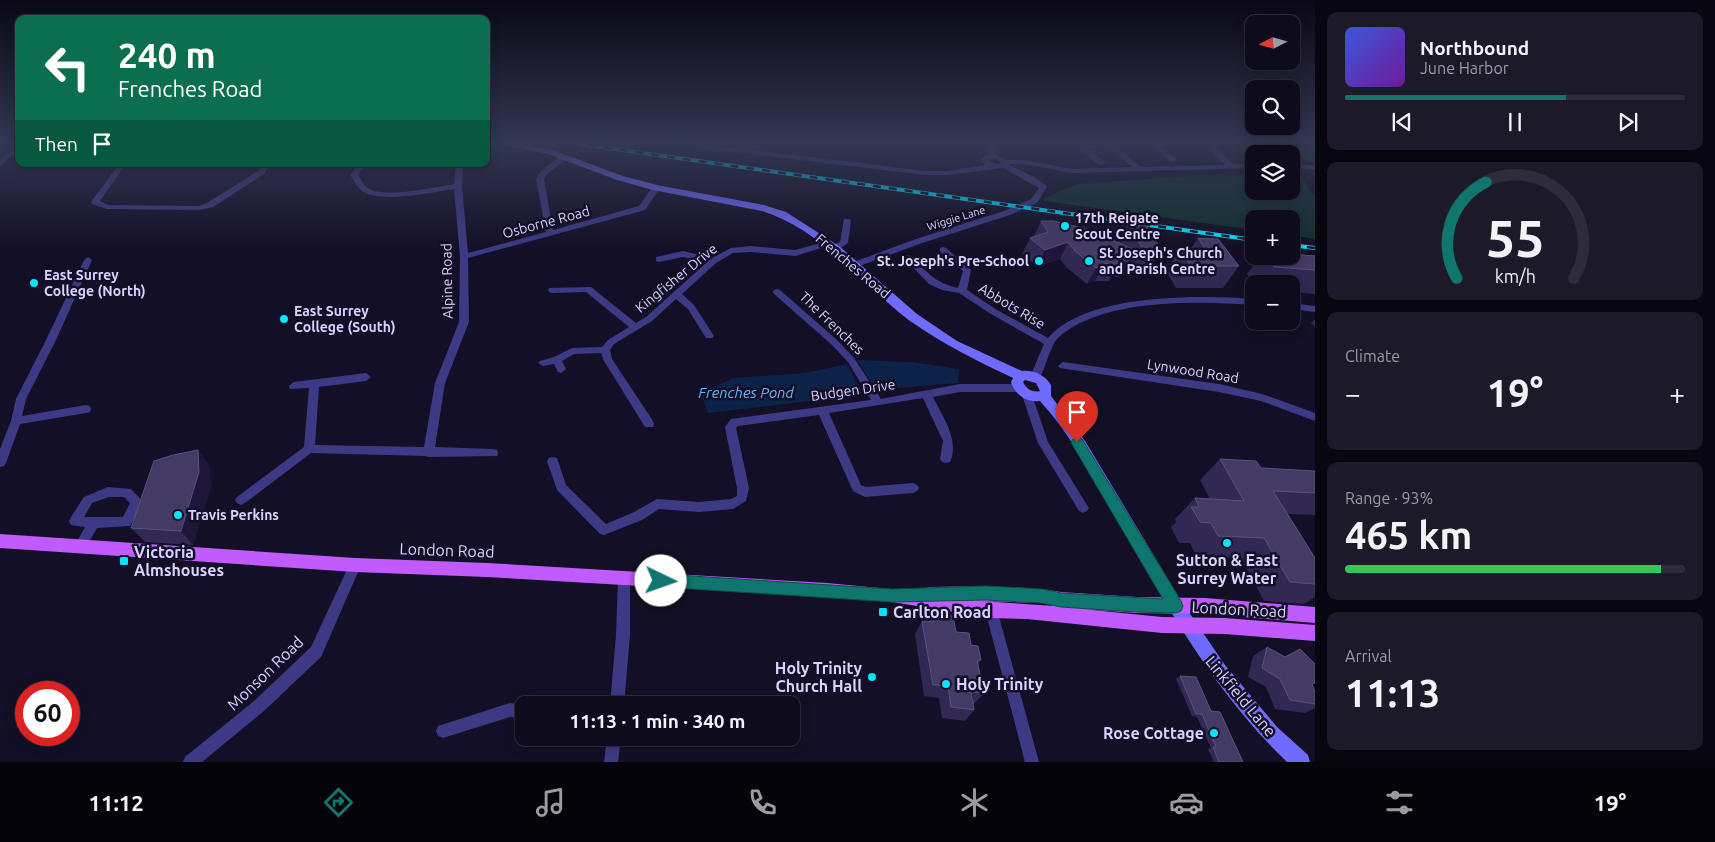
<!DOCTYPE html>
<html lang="en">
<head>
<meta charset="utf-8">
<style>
	:root { --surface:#0e0b1c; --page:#1c1929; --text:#f1f3f6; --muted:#9b9ba3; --line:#2e2b3b; --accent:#0f766e }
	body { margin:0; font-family:Ubuntu,sans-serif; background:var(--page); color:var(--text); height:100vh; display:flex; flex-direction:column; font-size:19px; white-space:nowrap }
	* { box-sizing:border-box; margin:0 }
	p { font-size:16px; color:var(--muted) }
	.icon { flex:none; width:28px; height:28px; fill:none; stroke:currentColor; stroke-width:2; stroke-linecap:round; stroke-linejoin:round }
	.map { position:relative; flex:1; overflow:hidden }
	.side { display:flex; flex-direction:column; gap:12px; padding:12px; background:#08060f; width:400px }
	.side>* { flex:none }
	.top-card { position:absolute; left:15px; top:15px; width:475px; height:152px; border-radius:10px; box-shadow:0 2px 12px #0003,0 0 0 1px var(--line); background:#0b6e4f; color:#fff; overflow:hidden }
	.needle { width:32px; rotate:264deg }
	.fabs { position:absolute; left:1245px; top:15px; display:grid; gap:10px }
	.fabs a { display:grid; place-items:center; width:55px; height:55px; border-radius:10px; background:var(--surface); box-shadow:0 2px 12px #0003,0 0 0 1px var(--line); font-size:25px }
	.speed { position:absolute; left:15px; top:681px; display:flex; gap:10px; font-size:25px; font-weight:700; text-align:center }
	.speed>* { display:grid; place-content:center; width:65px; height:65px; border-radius:50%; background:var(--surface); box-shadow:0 2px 12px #0003,0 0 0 1px var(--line); line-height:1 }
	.speed .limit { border:8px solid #d22; background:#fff; color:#111 }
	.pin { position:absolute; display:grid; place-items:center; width:42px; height:42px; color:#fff; margin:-51px -21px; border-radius:50% 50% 50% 0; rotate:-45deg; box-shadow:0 0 5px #0007 }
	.pin .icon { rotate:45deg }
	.me { position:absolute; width:55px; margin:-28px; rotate:93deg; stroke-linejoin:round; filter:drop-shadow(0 0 4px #0008) }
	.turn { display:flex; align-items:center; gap:18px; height:105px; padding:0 20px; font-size:22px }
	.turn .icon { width:65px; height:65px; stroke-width:2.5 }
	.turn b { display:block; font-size:35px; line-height:42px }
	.then { display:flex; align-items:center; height:48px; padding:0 20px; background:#0003; gap:10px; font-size:19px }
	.big { font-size:38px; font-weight:700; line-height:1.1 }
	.side .tile { flex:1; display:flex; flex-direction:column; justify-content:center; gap:8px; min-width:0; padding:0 18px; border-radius:10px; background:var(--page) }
	.side .dial { align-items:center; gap:0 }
	.dial svg { height:130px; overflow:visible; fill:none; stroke:var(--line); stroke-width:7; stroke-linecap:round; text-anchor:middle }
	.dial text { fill:var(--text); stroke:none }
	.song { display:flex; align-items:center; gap:15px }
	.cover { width:60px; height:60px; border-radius:8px; background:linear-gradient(135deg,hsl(230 70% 55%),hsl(280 70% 35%)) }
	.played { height:5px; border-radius:2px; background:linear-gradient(90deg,var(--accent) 65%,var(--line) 65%) }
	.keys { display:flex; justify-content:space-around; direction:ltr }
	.heat { display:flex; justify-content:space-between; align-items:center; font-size:28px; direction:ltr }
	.charge { height:8px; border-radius:4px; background:linear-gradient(90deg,#34c759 93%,var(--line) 0) }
	.trip { position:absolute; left:515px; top:696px; width:285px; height:50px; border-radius:10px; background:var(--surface); box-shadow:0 2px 12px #0003,0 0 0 1px var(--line); font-weight:700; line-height:50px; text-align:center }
	.menu { display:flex; height:80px; justify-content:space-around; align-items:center; background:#06040b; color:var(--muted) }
	.menu .icon { width:35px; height:35px }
	.menu .current { color:var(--accent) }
	.menu b { font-size:22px; color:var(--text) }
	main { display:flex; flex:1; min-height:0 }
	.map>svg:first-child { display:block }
	.green { fill:#12302f }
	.water { fill:#0c2248 }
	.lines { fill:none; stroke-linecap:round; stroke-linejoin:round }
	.street { fill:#3d3a85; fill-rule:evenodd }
	.secondary { fill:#6f6bff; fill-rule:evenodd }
	.primary { fill:#c25bff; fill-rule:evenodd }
	.rail-casing { stroke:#00e5ff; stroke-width:4 }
	.rail { stroke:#130f26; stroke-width:2.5; stroke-dasharray:8; stroke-linecap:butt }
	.wall { fill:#312854 }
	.shaded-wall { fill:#1d163a }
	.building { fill:#433a66; stroke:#5a527e }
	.route { fill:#0f766e; stroke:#0a4d48 }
	.poi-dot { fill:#00e5ff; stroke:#130f26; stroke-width:2 }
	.labels { text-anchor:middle; stroke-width:5; stroke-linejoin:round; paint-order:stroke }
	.far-street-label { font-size:11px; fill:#d9d4ff; stroke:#130f26 }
	.poi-label { font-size:14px; font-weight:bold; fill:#d9d4ff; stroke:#130f26; text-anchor:start }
	.street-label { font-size:14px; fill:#d9d4ff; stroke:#130f26 }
	.water-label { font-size:15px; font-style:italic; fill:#62b6ff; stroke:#130f26 }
	.near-street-label { font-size:16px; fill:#d9d4ff; stroke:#130f26 }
	.near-poi-label { font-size:16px; font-weight:bold; fill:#d9d4ff; stroke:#130f26; text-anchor:start }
</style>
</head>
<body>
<main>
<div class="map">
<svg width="1315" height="762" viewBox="0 0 1315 762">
	<rect width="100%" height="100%" fill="#130f26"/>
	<path class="green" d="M1285 143H1315V162H1309Z
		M1291 174 1300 175 1315 197V239L1291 235V219H1254V230L1044 201V198L1077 184 1190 176 1254 175V191H1291Z"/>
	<path class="water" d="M857 360 911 362 959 369 958 383 900 388 873 385Z
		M847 364 858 385 852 396 708 413 701 393 733 378 805 373Z"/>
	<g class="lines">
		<path class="street" d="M674 143H696L925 171H947L985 165 981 161 985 155H988L989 143H995L996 155 1007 160H1024L1072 169 1132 167 1109 147 1086 148 1106 163 1099 165 1078 148 1077 147 1080 145 1117 143 1115 145 1141 167 1225 165 1203 143H1229L1214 146 1233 164H1254V168L1072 173 1024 164H1009V165L1034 177 1046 185 1047 187 1037 203 1010 215 922 243 854 268 850 265 851 263 916 239 1004 211 1031 199 1039 188 1003 168 947 175H925L677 145ZM990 159H996L1002 163 996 164 989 161Z
			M1146 143H1154L1178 160 1171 162Z
			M19 144V150L0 166V160Z
			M562 155 569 157 547 174 544 179 553 230 639 206 653 186H659L660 188 645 210 468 258 469 322 445 383 435 447 493 449 497 450 498 453 497 456 429 457 425 456 311 453 245 503 241 505 237 503 235 500 237 497 304 447 309 388 290 389 289 386 294 382 366 373 371 377 366 381 319 387 315 445 424 447 435 383 459 322 460 257 454 189C433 192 380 204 362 191 357 187 354 180 350 175L359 164H366L358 175C361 179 363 185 368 188 384 199 435 187 454 184L456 164H463L462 186 468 253 546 232 536 179 541 171Z
			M1291 163 1315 166V170L1291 167Z
			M119 164H126L100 201 108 205 199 206 207 203 258 171 260 168 256 164H264L268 167 264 174 213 207 199 210 107 209 92 204 91 202Z
			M844 219H850L851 221 848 243 838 250H832V246L840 242Z
			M828 241 832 243 831 245 795 256 751 252 733 253 716 263 682 294 694 305 714 336 712 338H706L688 309 676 299 652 321 614 344 610 350 612 359 653 421 654 424 653 427H645L604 361 601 353 574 354 562 361 566 369 561 373 558 372 554 364 543 366 538 363 540 361 554 357 572 348 602 347 608 340 629 327 586 292 552 293 549 292 548 290 549 288 591 287 636 323 646 317 707 262 683 257 659 262 656 261V257L683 251 712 258 731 248 751 246 795 250Z
			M943 247 946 248 971 270 967 290 997 310 1048 338C1087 293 1199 295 1254 299V305C1199 301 1101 298 1058 338 1048 348 1045 377 1035 381L1030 377 1044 344 991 314 959 293 942 290 929 284 904 258 908 255 911 256C927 272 935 283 958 288L963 271 940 252V248Z
			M88 257 92 260 56 340 26 399 22 416 86 405 90 406 91 409 90 412 86 413 20 424 6 463 4 466 0 467V449L11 421 16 399 46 340 84 260Z
			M777 289 780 290 837 340 854 358 881 399 960 384H1019L1024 388 1019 392H960L933 397C942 416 960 440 950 462L946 463 942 462 940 459 943 441 923 398 829 413 861 485 866 487 913 483 917 485 919 488 917 491 913 493 865 497 853 491 819 415 738 426 736 428 749 488 746 501 733 509 699 512 659 509 642 520 604 535 600 534 557 490 547 461 549 458 553 457 557 458 566 485 606 524 634 512 657 499 699 502 731 499 737 496V488L725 427 731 419 871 400 848 362 831 344 774 294 773 292 774 290Z
			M1291 303 1315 306V312L1291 309Z
			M1063 362 1219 384 1262 394 1315 413V421L1261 401 1219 392 1060 368 1058 366Z
			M1027 391 1031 392 1032 395 1048 442 1087 505 1089 508 1087 511 1083 513 1079 511 1038 443 1022 395 1023 392Z
			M108 487 131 489 143 502 130 526 97 528 85 549 81 550 77 549 75 545 85 527 71 525 69 521 71 517 84 497ZM109 497H124L130 503 123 517H84L92 503Z
			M355 559 359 561 361 565 321 657 264 711 202 762H183L185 757 254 701 311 647 351 561Z
			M624 572 628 574 630 578V635L624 705H610L616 635 618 578 620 574Z
			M990 600 995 602 996 606 1039 762H1025L984 606 985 602Z
			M510 703 527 705H524V718L510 717 443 738 438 736 436 731 438 726Z
			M607 738H621L618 762H604Z"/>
		<path class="secondary" d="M494 143H515L550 149 623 176 657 185 764 205 786 212 839 246 917 314 957 341 1022 371C1034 370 1045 375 1051 385V396L1085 441 1180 599 1225 665 1277 727 1308 755 1310 762H1287C1216 694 1169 610 1120 525 1096 483 1073 437 1040 401 1027 403 1015 395 1011 382L1013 378C977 361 943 344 910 321 861 284 823 230 762 211L653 190 617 180 548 154ZM1025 380 1036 383 1040 391C1033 393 1026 389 1023 382Z"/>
		<path class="primary" d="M0 534 355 558 487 563 827 583 922 592 923 589 929 587 986 586 1042 589 1061 592 1136 597 1205 598 1315 607V623L1205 614 1136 613 1082 609 1162 617 1225 618 1315 625V641L1225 634 1162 633 1027 619 991 618 892 602 827 597 487 577 355 572 0 548ZM979 601 1042 603 1055 606Z"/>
		<g class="rail-casing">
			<path id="rail" d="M572 143 1254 240
				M1291 245 1315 248"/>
		</g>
		<use href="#rail" class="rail"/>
	</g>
	<path class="wall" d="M1041 221 1118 242 1128 225 1161 249 1148 271 1130 270 1127 266 1119 278 1112 276 1109 281H1095L1087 284 1067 268 1060 259 1037 266 1022 254 1030 238 1034 236Z
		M1198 238 1239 266 1223 288H1176L1166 271 1180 249 1190 250Z
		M1261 256H1315V294L1291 292V284H1254L1247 274Z
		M1315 319V327L1311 323Z
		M198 450 209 465 211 486 193 545 145 542 131 528Z
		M1220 459 1261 468 1315 471V515L1288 514 1315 558V597L1304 604 1264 601 1241 558 1196 556 1190 543H1179L1171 527 1176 522 1175 519 1195 498 1210 499 1200 480Z
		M933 614 956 632 971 645 981 660 978 665 984 693 973 705 974 710 965 721 942 718 939 698 924 696 915 634 922 621H928Z
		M1267 647 1312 685 1315 692V708L1305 713 1275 709 1266 687 1248 677 1253 656Z
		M1180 676 1211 711 1243 762H1214L1208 749 1211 748 1197 717 1192 716 1176 679Z"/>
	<path class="shaded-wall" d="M1068 242 1060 259 1037 266 1045 250Z
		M1136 251 1127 267 1119 278 1128 261Z
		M1104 264 1095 281 1087 284 1096 268Z
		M198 450 209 465 211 486 193 545 181 531Z"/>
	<path class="building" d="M1041 221H1054L1091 230 1136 251 1128 261 1118 258V264H1104L1096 268 1075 251 1068 242 1045 250 1030 238 1048 232Z
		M1128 225 1146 226 1161 249H1143Z
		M1198 238 1218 239 1239 266H1191L1180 249 1206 250Z
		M1291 254 1315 256V270L1274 267 1266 256H1291Z
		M198 450 199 472 181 531 131 528 154 461 173 455Z
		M1220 459 1256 461 1261 468 1315 471V493L1273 491 1315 558V584L1290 582 1264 538 1218 536 1211 523 1200 522 1191 507H1199L1195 498 1244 501Z
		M933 614 953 616 956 632 969 633 971 645 978 646 981 660H977L984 693 971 692 974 710 951 707 948 686 933 685 922 621 934 622Z
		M1267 647 1285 657 1300 649 1315 664V683L1312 684 1315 692V704L1290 700 1280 679 1262 668Z
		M1180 676 1196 677 1211 711 1220 712 1243 762H1219L1213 747H1216L1202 714H1196Z"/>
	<linearGradient id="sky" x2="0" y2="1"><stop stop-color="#0a0815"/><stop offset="0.57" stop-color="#333752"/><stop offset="1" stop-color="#333752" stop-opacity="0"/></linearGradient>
	<rect width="1315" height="250" fill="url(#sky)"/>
	<path class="route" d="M1077 438 1082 439 1181 601 1183 606 1181 611 1176 613 1136 612 1061 607 1042 603 986 600 892 602 661 587 656 585 654 581 656 576 661 574 892 589 986 586 1042 589 1061 593 1163 599 1073 446 1071 442 1073 439Z"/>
	<g class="poi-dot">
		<circle cx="1065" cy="226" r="5"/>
		<circle cx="1039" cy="261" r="5"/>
		<circle cx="1089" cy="261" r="5"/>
		<circle cx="34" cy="283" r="5"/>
		<circle cx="284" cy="319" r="5"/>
		<circle cx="178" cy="515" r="5"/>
		<circle cx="1227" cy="543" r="5"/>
		<rect x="119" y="556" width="10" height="10" rx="2.5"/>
		<rect x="878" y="607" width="10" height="10" rx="2.5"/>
		<circle cx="872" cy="677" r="5"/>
		<circle cx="946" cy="684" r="5"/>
		<circle cx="1214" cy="733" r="5"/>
	</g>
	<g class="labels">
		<g class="far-street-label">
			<text transform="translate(956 218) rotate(-17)" y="4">Wiggie Lane</text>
		</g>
		<g class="poi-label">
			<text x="1075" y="223">17th Reigate<tspan x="1075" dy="16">Scout Centre</tspan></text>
			<text x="1099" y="258">St Joseph's Church<tspan x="1099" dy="16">and Parish Centre</tspan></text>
			<text x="1029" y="266" text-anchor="end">St. Joseph's Pre-School</text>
			<text x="44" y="280">East Surrey<tspan x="44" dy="16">College (North)</tspan></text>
			<text x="294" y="316">East Surrey<tspan x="294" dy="16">College (South)</tspan></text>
			<text x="188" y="520">Travis Perkins</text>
		</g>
		<g class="street-label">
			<text transform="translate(546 222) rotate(-15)" y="5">Osborne Road</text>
			<text transform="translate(853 266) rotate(40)" y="5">Frenches Road</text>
			<text transform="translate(676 278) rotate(-39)" y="5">Kingfisher Drive</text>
			<text transform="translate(447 281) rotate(-91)" y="5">Alpine Road</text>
			<text transform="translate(1012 306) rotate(31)" y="5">Abbots Rise</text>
			<text transform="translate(832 323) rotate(44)" y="5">The Frenches</text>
			<text transform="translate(1193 371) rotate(9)" y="5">Lynwood Road</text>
			<text transform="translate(853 390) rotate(-8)" y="5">Budgen Drive</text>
		</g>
		<g class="water-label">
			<text x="746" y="398">Frenches Pond</text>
		</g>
		<g class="near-street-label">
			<text transform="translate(447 550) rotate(2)" y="6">London Road</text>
			<text transform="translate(1239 609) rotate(3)" y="6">London Road</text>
			<text transform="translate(265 673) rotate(-44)" y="6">Monson Road</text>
			<text transform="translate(1241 696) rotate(50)" y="6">Linkfield Lane</text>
		</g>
		<g class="near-poi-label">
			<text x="134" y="558">Victoria<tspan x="134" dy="18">Almshouses</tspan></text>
			<text x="1227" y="566" text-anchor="middle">Sutton &amp; East<tspan x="1227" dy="18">Surrey Water</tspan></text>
			<text x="893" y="618">Carlton Road</text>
			<text x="862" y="674" text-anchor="end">Holy Trinity<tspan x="862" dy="18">Church Hall</tspan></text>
			<text x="956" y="690">Holy Trinity</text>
			<text x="1204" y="739" text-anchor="end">Rose Cottage</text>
		</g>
	</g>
</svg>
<div class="fabs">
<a><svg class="needle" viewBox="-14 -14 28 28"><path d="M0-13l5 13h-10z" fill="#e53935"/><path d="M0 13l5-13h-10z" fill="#9b9ba3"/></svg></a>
<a><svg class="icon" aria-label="search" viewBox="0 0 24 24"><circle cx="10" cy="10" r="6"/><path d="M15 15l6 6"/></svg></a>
<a><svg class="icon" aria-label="layers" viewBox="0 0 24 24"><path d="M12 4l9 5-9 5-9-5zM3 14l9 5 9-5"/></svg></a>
<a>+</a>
<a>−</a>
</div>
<div class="speed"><div class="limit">60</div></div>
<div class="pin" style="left:1077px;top:442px;background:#d93025"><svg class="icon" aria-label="arrive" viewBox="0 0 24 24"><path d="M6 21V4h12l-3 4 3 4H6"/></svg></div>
<svg class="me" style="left:661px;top:581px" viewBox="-20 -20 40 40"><circle r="19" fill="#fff"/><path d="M0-13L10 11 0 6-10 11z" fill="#0f766e"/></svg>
<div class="trip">11:13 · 1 min · 340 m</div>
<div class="top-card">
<div class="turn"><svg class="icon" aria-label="left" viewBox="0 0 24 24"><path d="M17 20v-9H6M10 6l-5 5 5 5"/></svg><div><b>240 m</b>Frenches Road</div></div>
<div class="then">Then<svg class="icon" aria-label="arrive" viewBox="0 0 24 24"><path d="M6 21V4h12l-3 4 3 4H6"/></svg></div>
</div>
</div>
<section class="side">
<div class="tile">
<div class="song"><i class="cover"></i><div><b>Northbound</b><p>June Harbor</p></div></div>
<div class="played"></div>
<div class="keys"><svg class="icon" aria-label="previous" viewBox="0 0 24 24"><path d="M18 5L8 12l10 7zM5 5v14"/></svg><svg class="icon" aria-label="pause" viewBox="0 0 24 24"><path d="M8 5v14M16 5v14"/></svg><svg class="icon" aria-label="next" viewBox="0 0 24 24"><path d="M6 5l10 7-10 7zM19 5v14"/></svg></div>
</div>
<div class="tile dial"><svg viewBox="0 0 100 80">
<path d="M14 69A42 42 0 1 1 86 69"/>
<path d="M14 69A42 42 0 0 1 32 10" stroke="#0f766e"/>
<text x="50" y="56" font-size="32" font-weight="700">55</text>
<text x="50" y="72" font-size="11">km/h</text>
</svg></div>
<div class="tile"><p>Climate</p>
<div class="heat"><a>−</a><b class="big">19°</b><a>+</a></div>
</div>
<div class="tile"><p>Range · 93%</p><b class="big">465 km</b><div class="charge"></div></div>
<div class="tile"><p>Arrival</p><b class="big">11:13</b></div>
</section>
</main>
<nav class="menu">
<b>11:12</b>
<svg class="icon current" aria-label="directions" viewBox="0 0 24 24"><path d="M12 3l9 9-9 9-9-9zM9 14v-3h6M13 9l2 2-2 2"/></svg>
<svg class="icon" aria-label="music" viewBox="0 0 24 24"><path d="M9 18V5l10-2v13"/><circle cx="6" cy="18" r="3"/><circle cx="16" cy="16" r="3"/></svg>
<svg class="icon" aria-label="phone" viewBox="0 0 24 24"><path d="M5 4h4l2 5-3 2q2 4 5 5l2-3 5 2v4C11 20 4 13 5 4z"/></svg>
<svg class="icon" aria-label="climate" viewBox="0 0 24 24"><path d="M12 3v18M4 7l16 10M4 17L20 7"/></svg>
<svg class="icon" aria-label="car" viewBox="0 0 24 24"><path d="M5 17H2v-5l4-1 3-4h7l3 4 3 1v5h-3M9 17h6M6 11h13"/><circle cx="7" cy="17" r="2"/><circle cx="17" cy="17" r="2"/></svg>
<svg class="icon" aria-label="filters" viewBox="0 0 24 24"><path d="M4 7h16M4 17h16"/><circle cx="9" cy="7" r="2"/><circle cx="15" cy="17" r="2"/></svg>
<b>19°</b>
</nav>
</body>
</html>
